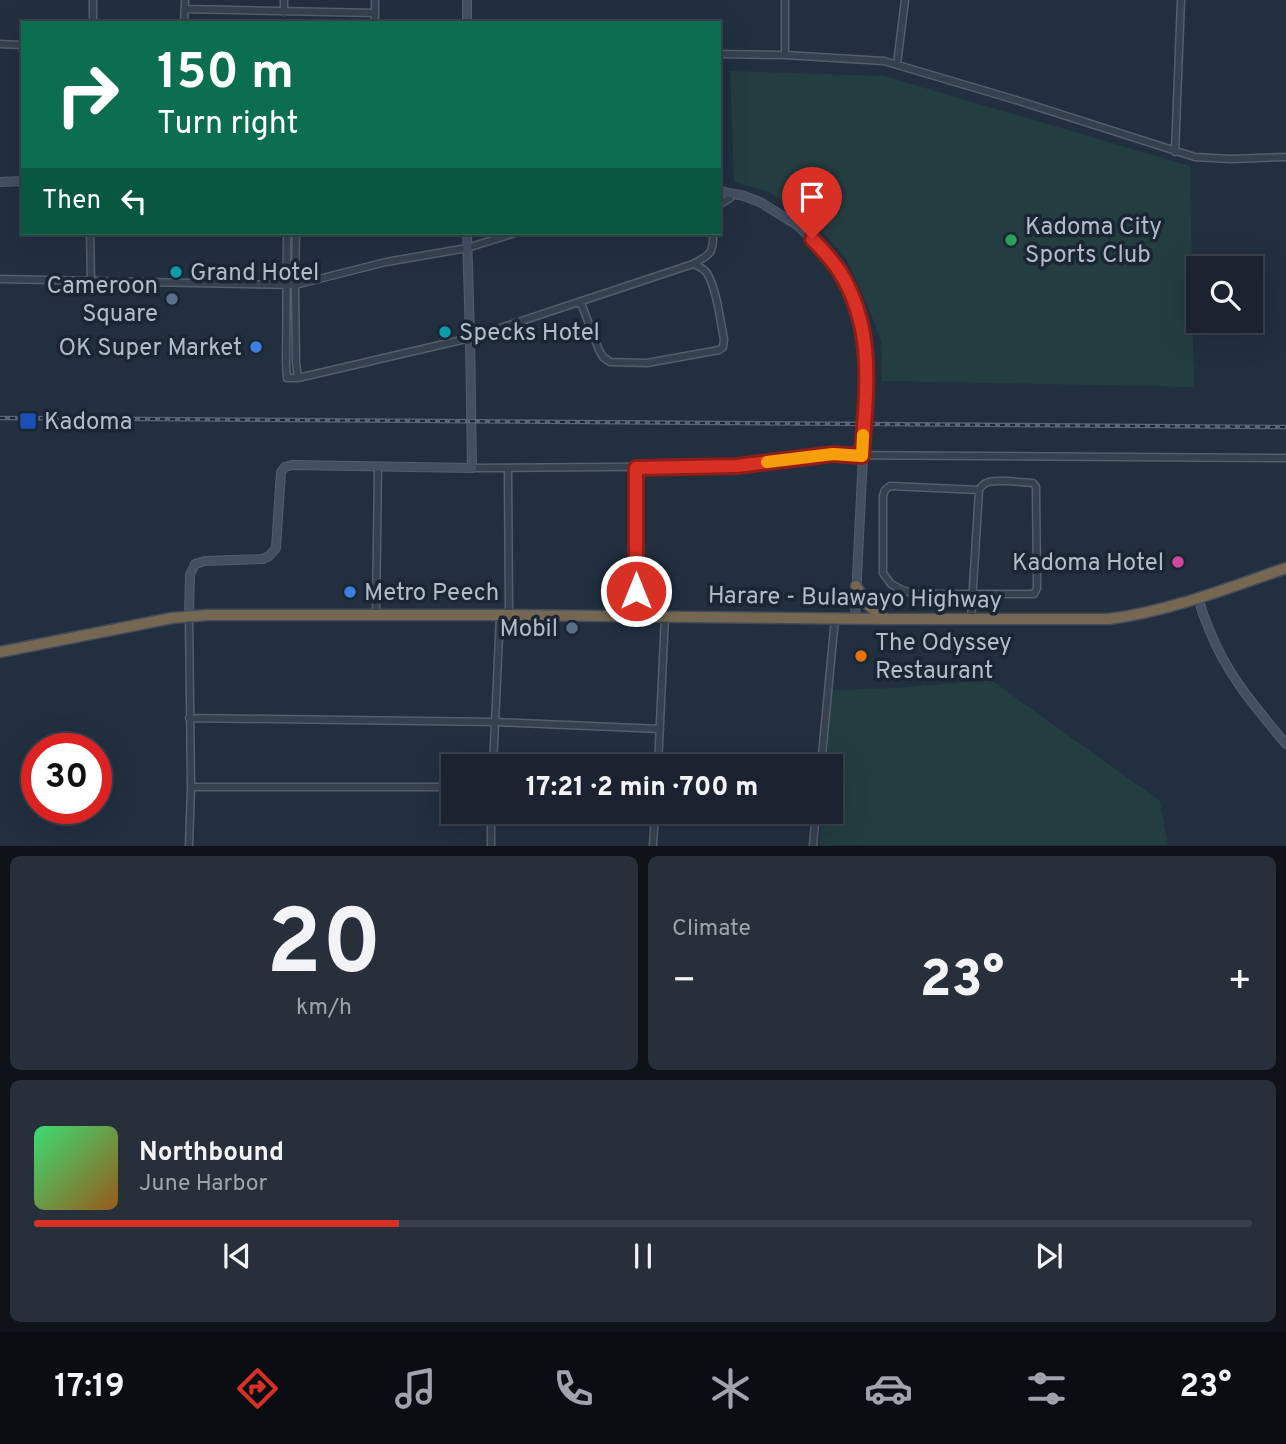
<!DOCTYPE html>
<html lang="en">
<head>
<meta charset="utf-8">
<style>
	:root { --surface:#1a232f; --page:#272f3b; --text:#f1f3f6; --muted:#9fa4aa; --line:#38404b; --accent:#d93025 }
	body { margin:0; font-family:Overpass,sans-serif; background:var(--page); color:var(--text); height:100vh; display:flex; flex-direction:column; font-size:26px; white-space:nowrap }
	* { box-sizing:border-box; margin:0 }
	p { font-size:23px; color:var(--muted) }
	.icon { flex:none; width:38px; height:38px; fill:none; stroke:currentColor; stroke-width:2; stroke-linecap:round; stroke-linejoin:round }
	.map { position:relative; height:846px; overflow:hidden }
	.sheet { display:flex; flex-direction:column; gap:10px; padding:10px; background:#0e131a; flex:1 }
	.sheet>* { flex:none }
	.top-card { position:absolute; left:21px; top:21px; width:700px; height:214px; border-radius:0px; box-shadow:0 7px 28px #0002,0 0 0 2px var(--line); background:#0b6e4f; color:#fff; overflow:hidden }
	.controls { position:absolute; left:1186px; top:256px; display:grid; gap:14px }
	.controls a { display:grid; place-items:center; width:77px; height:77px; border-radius:0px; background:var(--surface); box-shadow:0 7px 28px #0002,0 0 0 2px var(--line); font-size:35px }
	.speed { position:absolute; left:21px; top:733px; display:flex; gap:14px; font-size:35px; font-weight:700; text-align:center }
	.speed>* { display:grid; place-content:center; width:91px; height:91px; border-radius:50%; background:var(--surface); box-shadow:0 7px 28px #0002,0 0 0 2px var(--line); line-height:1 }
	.speed .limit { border:10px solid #d22; background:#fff; color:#111 }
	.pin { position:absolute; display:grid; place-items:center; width:60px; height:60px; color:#fff; margin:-72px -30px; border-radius:50% 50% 50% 0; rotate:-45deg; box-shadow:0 0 7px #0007 }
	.pin .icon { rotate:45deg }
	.me { position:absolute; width:77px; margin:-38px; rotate:0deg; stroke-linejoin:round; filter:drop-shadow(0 0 5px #0008) }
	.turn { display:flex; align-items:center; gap:24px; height:147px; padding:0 21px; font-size:32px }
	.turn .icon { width:91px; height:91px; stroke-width:2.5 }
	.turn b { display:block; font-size:49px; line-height:60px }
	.then { display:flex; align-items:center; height:66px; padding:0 21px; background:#0003; gap:14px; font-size:26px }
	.big { font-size:52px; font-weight:800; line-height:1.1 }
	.sheet .widget { flex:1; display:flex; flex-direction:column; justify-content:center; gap:10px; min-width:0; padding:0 24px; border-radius:10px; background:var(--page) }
	.sheet .dial { align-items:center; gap:0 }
	.dial b { font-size:91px; line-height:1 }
	.song { display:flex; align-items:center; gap:21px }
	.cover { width:84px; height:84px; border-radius:10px; background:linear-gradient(135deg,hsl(140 70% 55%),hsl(30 70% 35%)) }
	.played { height:7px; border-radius:4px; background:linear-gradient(90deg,var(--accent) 30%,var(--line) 30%) }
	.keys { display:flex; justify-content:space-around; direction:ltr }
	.heat { display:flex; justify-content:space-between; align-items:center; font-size:38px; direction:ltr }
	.sheet .tiles { flex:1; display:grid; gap:10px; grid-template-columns:1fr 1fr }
	.widget:last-child { grid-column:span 2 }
	.trip { position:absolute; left:441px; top:754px; width:402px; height:70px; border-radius:0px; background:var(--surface); box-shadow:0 7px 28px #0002,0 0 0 2px var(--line); font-weight:800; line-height:70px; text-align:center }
	.tabs { display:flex; height:112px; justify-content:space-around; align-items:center; background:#0a0e13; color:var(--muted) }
	.tabs .icon { width:49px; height:49px }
	.tabs .on { color:var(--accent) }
	.tabs b { font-size:32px; color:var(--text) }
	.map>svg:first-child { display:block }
	.green { fill:#243d40 }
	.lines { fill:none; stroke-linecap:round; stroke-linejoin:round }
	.street-casing { stroke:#545e6d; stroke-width:9 }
	.secondary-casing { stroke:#545e6d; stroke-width:10 }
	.highway-casing { stroke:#414b5a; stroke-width:13 }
	.street { stroke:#36414f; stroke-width:6 }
	.secondary { stroke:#435062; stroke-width:8 }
	.highway { stroke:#756752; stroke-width:10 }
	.rail-casing { stroke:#576576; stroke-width:4.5 }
	.rail { stroke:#1b2634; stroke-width:2; stroke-dasharray:5; stroke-linecap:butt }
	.route-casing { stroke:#8d1f18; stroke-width:18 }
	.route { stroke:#d93025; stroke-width:12 }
	.slow { stroke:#f59e0b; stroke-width:12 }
	.leisure-dot { fill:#2e9e5b; stroke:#1b2634; stroke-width:2.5 }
	.culture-dot { fill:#0f9aa8; stroke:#1b2634; stroke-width:2.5 }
	.service-dot { fill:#5c6f8a; stroke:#1b2634; stroke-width:2.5 }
	.shop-dot { fill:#3f7fe0; stroke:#1b2634; stroke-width:2.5 }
	.transit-dot { fill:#1a4fb4; stroke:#1b2634; stroke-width:2.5 }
	.hotel-dot { fill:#d1479c; stroke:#1b2634; stroke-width:2.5 }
	.food-dot { fill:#e8710a; stroke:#1b2634; stroke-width:2.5 }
	.labels { text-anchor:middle; stroke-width:7; stroke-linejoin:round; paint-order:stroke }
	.poi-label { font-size:24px; fill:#b2bbca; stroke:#1b2634; text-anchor:start }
	.street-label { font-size:24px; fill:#b2bbca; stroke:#1b2634 }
</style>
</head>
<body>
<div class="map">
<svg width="1286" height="846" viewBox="0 0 1286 846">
	<rect width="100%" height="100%" fill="#222f3f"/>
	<path class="green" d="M730 71 884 76 1190 166 1194 387 882 381 881 341 867 304 846 258 813 222 769 192 734 182Z
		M991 680 1160 801 1168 845H819L822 812H831V766H826L832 690 895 688Z"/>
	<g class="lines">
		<g class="street-casing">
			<path id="street" d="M375 0V23
				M185 9 375 13
				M284 12V0
				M93 23V0
				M184 23 185 0
				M0 44 23 45
				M719 54 785 55 884 61 1016 100 1195 157 1230 159 1286 157
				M785 55V0
				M897 64 905 0
				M1175 152 1181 0
				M719 205 730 198 725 192
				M90 233 91 280
				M287 233 286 364 287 378H298L470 338 693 264C699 266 703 268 707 273 717 290 720 320 724 339L723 347 719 350 647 363 610 362 603 357 599 350 581 303
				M296 233 295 285 296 363 298 378
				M693 264C710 255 714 253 713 233
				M0 279 295 285 386 262 467 248 515 233
				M472 468 737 466 833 455 1286 458
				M636 468V615
				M508 469 509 615
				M1007 481 1033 483 1036 487 1037 588 1034 594H917L902 590 891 584 883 573V496L885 490 890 486 979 490C985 479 996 481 1007 481Z
				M376 614 378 467
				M189 616 191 787 189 846
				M971 619 979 490
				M189 718 495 722 660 729
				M493 766 500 615
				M658 766 665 615
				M821 766 835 618
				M191 787H453
				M491 846V812
				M653 846 655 812
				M813 846 816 812"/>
		</g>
		<g class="secondary-casing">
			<path id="secondary" d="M467 0V23
				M0 182 23 181
				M719 191 744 196 760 202 797 225 812 239 839 271 857 306 863 329 867 374 855 618
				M1199 597C1200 609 1205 619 1209 629 1227 675 1255 707 1286 744
				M189 616 190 575 195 564 205 561 263 559 269 556 276 548 281 472 285 467 292 465 472 468 470 338 467 233"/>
		</g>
		<g class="highway-casing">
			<path id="highway" d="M856 586 867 604 886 619
				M0 652 172 618 208 615H509L886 619H1109C1170 611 1228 588 1286 568"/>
		</g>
		<use href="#street" class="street"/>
		<use href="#secondary" class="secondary"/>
		<use href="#highway" class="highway"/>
		<g class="rail-casing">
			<path id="rail" d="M0 418 1286 427"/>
		</g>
		<use href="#rail" class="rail"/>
	</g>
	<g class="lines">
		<g class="route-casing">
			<path id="route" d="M636 591V468L737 466 833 454 862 456C866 391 876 331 840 272 832 260 822 249 812 239"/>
		</g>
		<use href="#route" class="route"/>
		<path class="slow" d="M767 462 833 454 862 456 863 435"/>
	</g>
	<circle class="leisure-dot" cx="1011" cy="240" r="7"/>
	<g class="culture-dot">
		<circle cx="176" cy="272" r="7"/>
		<circle cx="445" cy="332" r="7"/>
	</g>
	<g class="service-dot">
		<circle cx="172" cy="299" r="7"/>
		<circle cx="572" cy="628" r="7"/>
	</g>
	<g class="shop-dot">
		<circle cx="256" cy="347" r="7"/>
		<circle cx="350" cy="592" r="7"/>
	</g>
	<rect class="transit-dot" x="19" y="412" width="18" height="18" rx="3.5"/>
	<circle class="hotel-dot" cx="1178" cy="562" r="7"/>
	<circle class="food-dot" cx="861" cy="656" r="7"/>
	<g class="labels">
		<g class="poi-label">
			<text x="1025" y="234">Kadoma City<tspan x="1025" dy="28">Sports Club</tspan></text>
			<text x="190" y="280">Grand Hotel</text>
			<text x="158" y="293" text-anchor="end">Cameroon<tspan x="158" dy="28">Square</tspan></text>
			<text x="459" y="340">Specks Hotel</text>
			<text x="242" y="355" text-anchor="end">OK Super Market</text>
			<text x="44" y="429">Kadoma</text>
			<text x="1164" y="570" text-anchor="end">Kadoma Hotel</text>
			<text x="364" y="600">Metro Peech</text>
			<text x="558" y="636" text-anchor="end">Mobil</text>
			<text x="875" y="650">The Odyssey<tspan x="875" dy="28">Restaurant</tspan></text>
		</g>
		<g class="street-label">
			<text transform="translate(855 597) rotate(1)" y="8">Harare - Bulawayo Highway</text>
		</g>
	</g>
</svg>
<div class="controls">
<a><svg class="icon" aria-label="search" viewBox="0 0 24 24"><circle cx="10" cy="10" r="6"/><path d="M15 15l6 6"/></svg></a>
</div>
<div class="speed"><div class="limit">30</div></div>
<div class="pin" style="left:812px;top:239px;background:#d93025"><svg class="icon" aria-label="arrive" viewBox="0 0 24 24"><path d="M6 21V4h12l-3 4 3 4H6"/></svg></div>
<svg class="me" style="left:636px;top:591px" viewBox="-20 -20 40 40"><circle r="17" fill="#d93025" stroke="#fff" stroke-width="3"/><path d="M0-11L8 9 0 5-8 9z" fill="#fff"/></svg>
<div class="trip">17:21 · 2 min · 700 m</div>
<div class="top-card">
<div class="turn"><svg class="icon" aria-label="right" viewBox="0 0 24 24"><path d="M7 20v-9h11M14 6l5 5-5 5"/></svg><div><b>150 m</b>Turn right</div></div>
<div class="then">Then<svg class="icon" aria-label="left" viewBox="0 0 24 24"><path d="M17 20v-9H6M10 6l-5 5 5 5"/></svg></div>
</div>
</div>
<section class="sheet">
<div class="tiles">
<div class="widget dial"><b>20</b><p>km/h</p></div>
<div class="widget"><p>Climate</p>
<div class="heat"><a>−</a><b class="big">23°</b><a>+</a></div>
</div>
<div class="widget">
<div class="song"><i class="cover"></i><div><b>Northbound</b><p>June Harbor</p></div></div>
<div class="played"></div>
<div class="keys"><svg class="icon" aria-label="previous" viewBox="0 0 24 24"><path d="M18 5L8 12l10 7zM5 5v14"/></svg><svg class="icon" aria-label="pause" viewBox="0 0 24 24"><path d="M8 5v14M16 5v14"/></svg><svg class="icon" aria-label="next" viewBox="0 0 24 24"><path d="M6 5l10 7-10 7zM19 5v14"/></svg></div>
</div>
</div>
</section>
<nav class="tabs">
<b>17:19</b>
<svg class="icon on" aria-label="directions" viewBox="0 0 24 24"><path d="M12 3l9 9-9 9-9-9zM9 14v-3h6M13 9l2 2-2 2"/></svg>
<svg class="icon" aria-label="music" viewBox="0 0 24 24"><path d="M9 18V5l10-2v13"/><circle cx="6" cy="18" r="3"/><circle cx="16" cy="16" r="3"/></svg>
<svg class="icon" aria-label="phone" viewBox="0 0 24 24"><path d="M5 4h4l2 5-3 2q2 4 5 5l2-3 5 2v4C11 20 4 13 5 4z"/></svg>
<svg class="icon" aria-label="climate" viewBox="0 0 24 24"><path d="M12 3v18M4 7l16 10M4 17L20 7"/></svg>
<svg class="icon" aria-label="car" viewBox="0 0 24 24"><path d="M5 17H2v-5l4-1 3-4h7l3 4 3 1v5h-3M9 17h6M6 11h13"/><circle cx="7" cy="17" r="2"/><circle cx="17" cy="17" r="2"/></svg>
<svg class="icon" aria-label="filters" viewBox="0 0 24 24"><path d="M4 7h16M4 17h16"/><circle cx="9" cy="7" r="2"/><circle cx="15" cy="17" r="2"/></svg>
<b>23°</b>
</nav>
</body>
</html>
